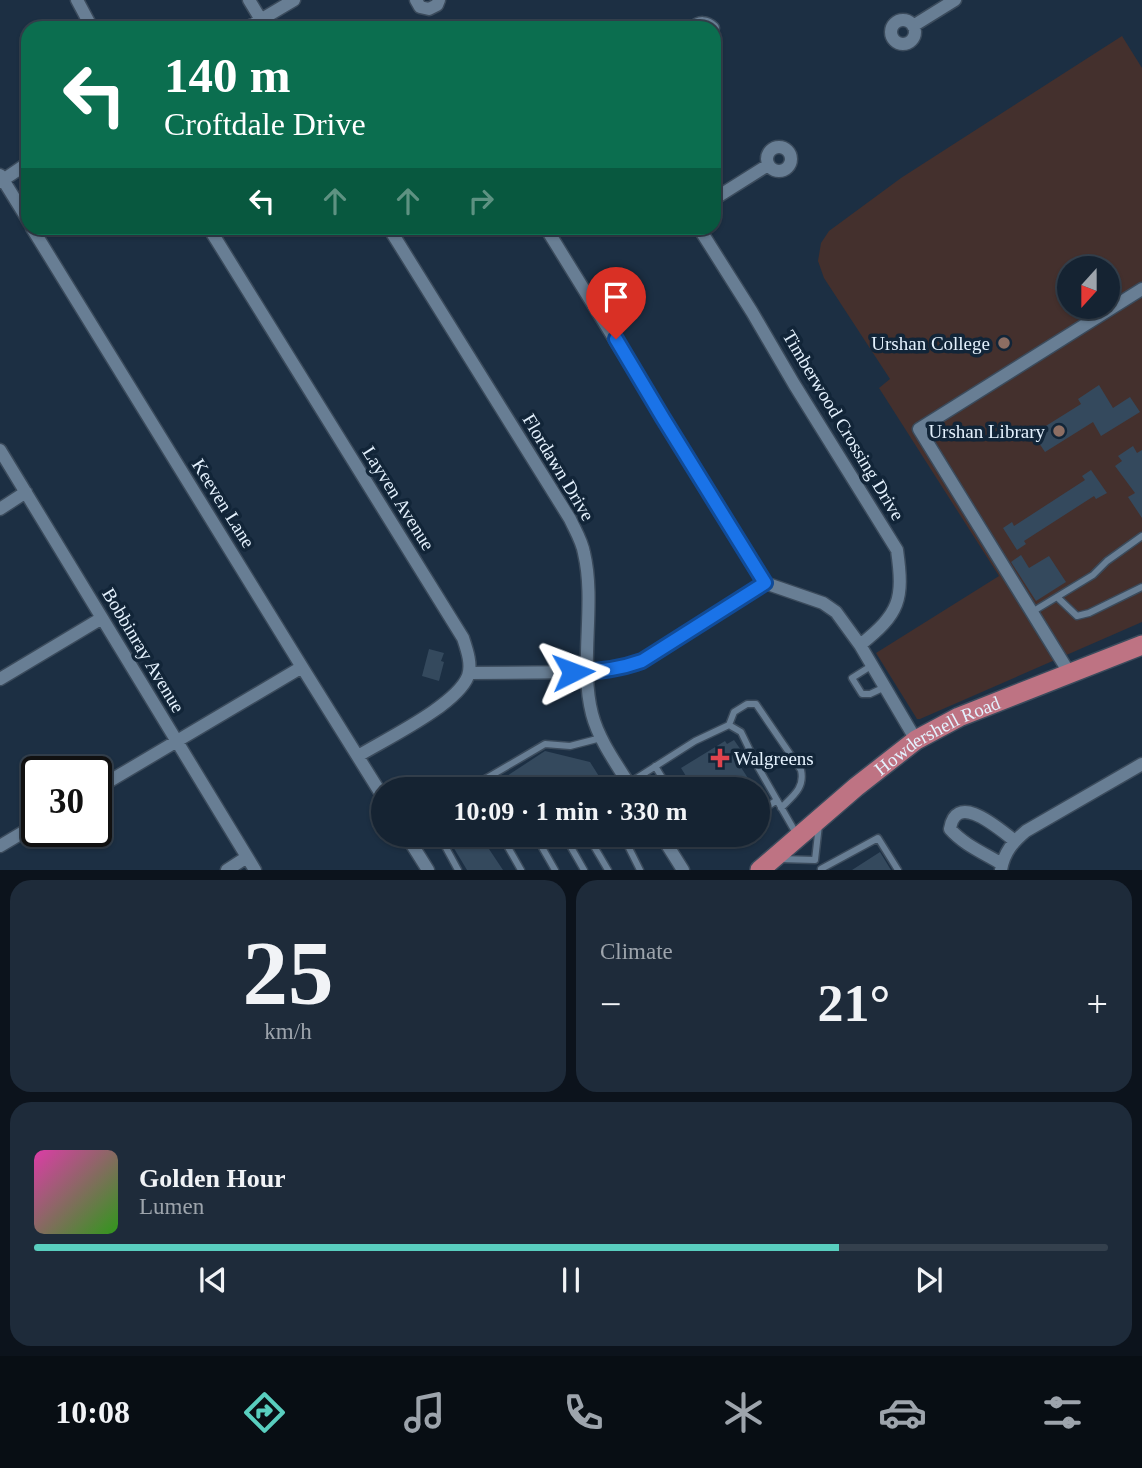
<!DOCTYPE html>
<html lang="en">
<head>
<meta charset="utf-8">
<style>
	:root { --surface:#152332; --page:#1e2b3a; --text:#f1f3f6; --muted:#9da4ac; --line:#34404d; --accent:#59cebf }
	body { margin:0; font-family:"Times New Roman",serif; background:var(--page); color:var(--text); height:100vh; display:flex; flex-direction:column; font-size:26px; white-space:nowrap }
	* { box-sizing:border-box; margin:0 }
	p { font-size:23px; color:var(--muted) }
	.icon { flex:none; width:38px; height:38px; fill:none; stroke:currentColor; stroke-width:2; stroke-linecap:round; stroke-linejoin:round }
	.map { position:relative; height:870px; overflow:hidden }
	.drawer { display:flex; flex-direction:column; gap:10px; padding:10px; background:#0c131c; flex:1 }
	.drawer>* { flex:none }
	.hud { position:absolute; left:21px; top:21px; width:700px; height:214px; border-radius:21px; box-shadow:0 2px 5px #0004,0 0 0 2px var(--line); background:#0b6e4f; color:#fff; overflow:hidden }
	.needle { width:46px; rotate:201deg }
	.controls { position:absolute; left:1057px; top:256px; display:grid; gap:14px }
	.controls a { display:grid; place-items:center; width:63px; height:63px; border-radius:50%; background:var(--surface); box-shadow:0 2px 5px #0004,0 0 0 2px var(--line); font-size:35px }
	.speed { position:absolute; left:21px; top:756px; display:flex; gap:14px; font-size:35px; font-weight:700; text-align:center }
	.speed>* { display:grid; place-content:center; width:91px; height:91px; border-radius:50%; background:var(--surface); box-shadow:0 2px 5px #0004,0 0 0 2px var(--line); line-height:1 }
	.speed .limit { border:4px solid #111; border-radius:10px; background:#fff; color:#111 }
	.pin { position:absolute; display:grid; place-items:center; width:60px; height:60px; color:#fff; margin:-72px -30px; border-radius:50% 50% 50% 0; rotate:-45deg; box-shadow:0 0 7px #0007 }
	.pin .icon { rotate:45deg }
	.me { position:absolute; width:77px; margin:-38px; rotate:87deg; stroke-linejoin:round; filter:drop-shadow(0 0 5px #0008) }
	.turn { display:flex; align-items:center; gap:24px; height:147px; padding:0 28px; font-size:32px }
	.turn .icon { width:91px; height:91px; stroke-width:2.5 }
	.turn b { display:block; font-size:49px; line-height:60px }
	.lanes { display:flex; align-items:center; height:66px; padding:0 28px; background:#0003; justify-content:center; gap:35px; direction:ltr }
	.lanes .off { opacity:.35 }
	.big { font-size:52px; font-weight:700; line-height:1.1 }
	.drawer .card { flex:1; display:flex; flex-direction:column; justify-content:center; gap:10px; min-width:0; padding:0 24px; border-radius:21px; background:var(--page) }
	.drawer .dial { align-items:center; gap:0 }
	.dial b { font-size:91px; line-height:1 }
	.song { display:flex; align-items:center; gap:21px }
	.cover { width:84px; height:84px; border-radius:10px; background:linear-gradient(135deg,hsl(320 70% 55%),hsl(110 70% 35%)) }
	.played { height:7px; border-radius:4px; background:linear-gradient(90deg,var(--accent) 75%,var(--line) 75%) }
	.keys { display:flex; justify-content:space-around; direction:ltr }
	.heat { display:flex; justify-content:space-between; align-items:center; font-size:38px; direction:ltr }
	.drawer .tiles { flex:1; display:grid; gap:10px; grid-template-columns:1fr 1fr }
	.card:last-child { grid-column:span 2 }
	.trip { position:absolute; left:371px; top:777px; width:399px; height:70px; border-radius:35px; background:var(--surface); box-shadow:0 2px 5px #0004,0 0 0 2px var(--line); font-weight:700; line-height:70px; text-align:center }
	.tabs { display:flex; height:112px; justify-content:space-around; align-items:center; background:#080e14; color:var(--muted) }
	.tabs .icon { width:49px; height:49px }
	.tabs .current { color:var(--accent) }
	.tabs b { font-size:32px; color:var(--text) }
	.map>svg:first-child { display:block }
	.education { fill:#44302d; fill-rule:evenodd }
	.building { fill:#34495d }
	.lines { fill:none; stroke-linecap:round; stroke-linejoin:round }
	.service-casing { stroke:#3b4b5c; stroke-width:9 }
	.minor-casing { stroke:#3b4b5c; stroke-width:15 }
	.primary-casing { stroke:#3b4b5c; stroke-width:22 }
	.service { stroke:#687e94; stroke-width:6 }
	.minor { stroke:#687e94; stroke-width:12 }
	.primary { stroke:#be7383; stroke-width:19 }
	.route-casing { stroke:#114b97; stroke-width:18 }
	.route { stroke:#1a73e8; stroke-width:12 }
	.education-dot { fill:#8d6e63; stroke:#122538; stroke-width:2.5 }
	.health-dot { fill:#e0444e; stroke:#122538; stroke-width:2.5 }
	.labels { text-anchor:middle; stroke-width:7; stroke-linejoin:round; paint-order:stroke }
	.poi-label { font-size:19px; fill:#e4f1fd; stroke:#122538; text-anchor:end }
	.street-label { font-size:19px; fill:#e4f1fd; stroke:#122538 }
</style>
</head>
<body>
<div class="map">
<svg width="1142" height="870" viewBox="0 0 1142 870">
	<rect width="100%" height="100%" fill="#1c2f43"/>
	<path class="education" d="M1122 36 1142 68V622L920 719H917L876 653 999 576 879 388 890 379 824 278 818 261 821 243 829 231 901 178ZM1069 268H1108V306H1069Z"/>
	<path class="building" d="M1099 385 1113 408 1130 397 1140 412 1101 436 1093 422 1045 452 1033 434 1081 404 1078 399Z
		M1133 446 1137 453 1142 450V518L1128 497 1135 493 1115 466 1122 461 1118 456Z
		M1091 470 1107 493 1096 499 1094 496 1024 541 1026 544 1017 550 1003 528 1012 522 1014 526 1085 480 1082 476Z
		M1021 555 1029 568 1049 556 1066 582 1036 601 1011 562Z
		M429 649 444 653 441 661 444 662 439 681 422 676Z
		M734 740 741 750 733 755 755 789H694L681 768 725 741 727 744Z
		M545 751 590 762 607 789H576L574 787 552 782 540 789H487Z
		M455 835H486L485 843 503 870H467L452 845Z
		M880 852 891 870H852Z"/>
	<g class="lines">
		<g class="service-casing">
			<path id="service" d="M1057 597 1077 616 1089 613 1142 587
				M1032 612 1093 575 1107 561 1142 536
				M871 666 852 678 862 694H870L885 687
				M729 725 734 712 747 704H756L801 770C805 788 793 796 781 808
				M655 766 669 789
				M629 783 695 741 729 725 741 732 758 767 797 835
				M468 789 545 744 570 746 601 738
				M758 813 777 800
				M439 835 458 870
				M501 835 521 870
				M535 835 555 870
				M564 835 584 870
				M592 835 595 848 608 870
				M697 835C706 844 716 841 726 835
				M780 859 815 860 819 825
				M821 869 878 838 898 870
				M640 870 627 844 640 835"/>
		</g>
		<g class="minor-casing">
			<path id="minor" d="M77 0 92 28
				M249 0 266 28
				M416 0 420 7 429 9 437 5 439 0
				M891 32a12 12 0 1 1 24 0a12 12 0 1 1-24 0Z
				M913 26 955 0
				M247 28 294 0
				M693 28C699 21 707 22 713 28
				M767 159a12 12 0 1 1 24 0a12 12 0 1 1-24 0Z
				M0 175 28 220
				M0 182 28 163
				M714 199 768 165
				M32 228 302 667 383 797
				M209 228 463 638C467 650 472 664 468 676 457 705 386 739 358 756
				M389 228 570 519C575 530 582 541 584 553 596 603 579 664 592 714 599 741 618 766 632 789
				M546 228 765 583 823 603 836 612 860 645 916 740
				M699 228 752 312 794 384 897 550C904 600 900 613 860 645
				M0 450 255 870
				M0 509 26 492
				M469 673 587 672 611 670 626 667 642 661 659 651 765 583
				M1070 674 919 429 1142 289
				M0 679 102 618
				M96 789 302 667
				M406 835 428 870
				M661 835 683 870
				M0 846 37 824
				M1002 864C984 853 964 845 950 829 956 790 999 829 1015 841
				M227 870 247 857
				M1001 870C1004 852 1013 842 1026 831L1142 764"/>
		</g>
		<g class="primary-casing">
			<g id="primary">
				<path id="s1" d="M760 870 856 787 916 740 959 717 1142 645"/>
			</g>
		</g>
		<use href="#service" class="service"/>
		<use href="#minor" class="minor"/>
		<use href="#primary" class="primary"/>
	</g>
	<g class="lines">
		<g class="route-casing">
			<path id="route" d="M573 672C597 672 620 669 642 661L765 583 663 418 616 339"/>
		</g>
		<use href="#route" class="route"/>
	</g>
	<g class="education-dot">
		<circle cx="1004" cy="343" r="7"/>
		<circle cx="1059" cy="431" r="7"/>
	</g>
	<path class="health-dot" d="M716.5 747.5h7v7h7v7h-7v7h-7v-7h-7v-7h7z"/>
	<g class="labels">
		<g class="poi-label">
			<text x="990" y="350">Urshan College</text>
			<text x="1045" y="438">Urshan Library</text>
			<text x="734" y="765" text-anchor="start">Walgreens</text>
		</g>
		<g class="street-label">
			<text transform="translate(844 425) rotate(59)" y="7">Timberwood Crossing Drive</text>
			<text transform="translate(559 467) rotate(59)" y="7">Flordawn Drive</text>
			<text transform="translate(399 498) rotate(58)" y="7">Layven Avenue</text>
			<text transform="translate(224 503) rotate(58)" y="7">Keeven Lane</text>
			<text transform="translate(144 650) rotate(59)" y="7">Bobbinray Avenue</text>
			<text dy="7" stroke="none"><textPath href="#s1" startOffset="224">Howdershell Road</textPath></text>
		</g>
	</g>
</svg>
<div class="controls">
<a><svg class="needle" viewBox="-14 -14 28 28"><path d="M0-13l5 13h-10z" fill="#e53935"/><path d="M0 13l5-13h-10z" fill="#9da4ac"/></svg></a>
</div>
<div class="speed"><div class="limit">30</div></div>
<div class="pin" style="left:616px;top:339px;background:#d93025"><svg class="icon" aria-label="arrive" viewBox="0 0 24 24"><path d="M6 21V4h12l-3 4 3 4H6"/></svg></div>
<svg class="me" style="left:573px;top:672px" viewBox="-20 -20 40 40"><path d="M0-17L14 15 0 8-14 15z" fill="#1a73e8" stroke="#fff" stroke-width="4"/></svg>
<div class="trip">10:09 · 1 min · 330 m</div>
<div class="hud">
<div class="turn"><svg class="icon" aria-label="left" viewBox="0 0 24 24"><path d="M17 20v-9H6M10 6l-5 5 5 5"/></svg><div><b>140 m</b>Croftdale Drive</div></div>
<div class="lanes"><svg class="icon" aria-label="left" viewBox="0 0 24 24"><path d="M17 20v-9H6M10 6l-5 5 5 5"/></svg><svg class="icon off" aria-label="ahead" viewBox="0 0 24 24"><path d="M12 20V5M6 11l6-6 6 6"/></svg><svg class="icon off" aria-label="ahead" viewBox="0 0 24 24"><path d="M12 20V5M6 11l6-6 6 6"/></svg><svg class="icon off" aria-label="right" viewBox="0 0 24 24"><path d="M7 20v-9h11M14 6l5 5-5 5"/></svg></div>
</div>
</div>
<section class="drawer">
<div class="tiles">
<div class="card dial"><b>25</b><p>km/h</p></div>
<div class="card"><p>Climate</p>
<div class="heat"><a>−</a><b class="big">21°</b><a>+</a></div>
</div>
<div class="card">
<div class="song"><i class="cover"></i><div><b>Golden Hour</b><p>Lumen</p></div></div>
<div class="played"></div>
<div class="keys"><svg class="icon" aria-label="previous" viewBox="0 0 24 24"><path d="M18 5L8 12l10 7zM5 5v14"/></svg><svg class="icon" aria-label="pause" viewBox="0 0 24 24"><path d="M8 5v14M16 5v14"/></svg><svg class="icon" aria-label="next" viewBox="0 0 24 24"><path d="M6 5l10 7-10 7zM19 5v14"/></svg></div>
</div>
</div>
</section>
<nav class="tabs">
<b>10:08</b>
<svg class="icon current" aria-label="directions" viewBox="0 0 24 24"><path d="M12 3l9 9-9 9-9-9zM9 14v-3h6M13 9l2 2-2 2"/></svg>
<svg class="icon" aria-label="music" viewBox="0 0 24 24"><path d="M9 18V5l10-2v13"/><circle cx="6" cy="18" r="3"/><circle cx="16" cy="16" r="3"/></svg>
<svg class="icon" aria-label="phone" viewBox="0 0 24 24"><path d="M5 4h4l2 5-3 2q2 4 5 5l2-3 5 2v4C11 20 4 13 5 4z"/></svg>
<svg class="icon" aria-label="climate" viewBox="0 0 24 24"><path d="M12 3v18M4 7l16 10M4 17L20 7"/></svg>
<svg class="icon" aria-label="car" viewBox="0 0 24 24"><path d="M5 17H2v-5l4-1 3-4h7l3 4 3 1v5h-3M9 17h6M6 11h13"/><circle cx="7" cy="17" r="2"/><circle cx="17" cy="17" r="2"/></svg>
<svg class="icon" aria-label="filters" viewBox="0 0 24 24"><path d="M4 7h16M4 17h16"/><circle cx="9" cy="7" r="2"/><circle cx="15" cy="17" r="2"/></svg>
</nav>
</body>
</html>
